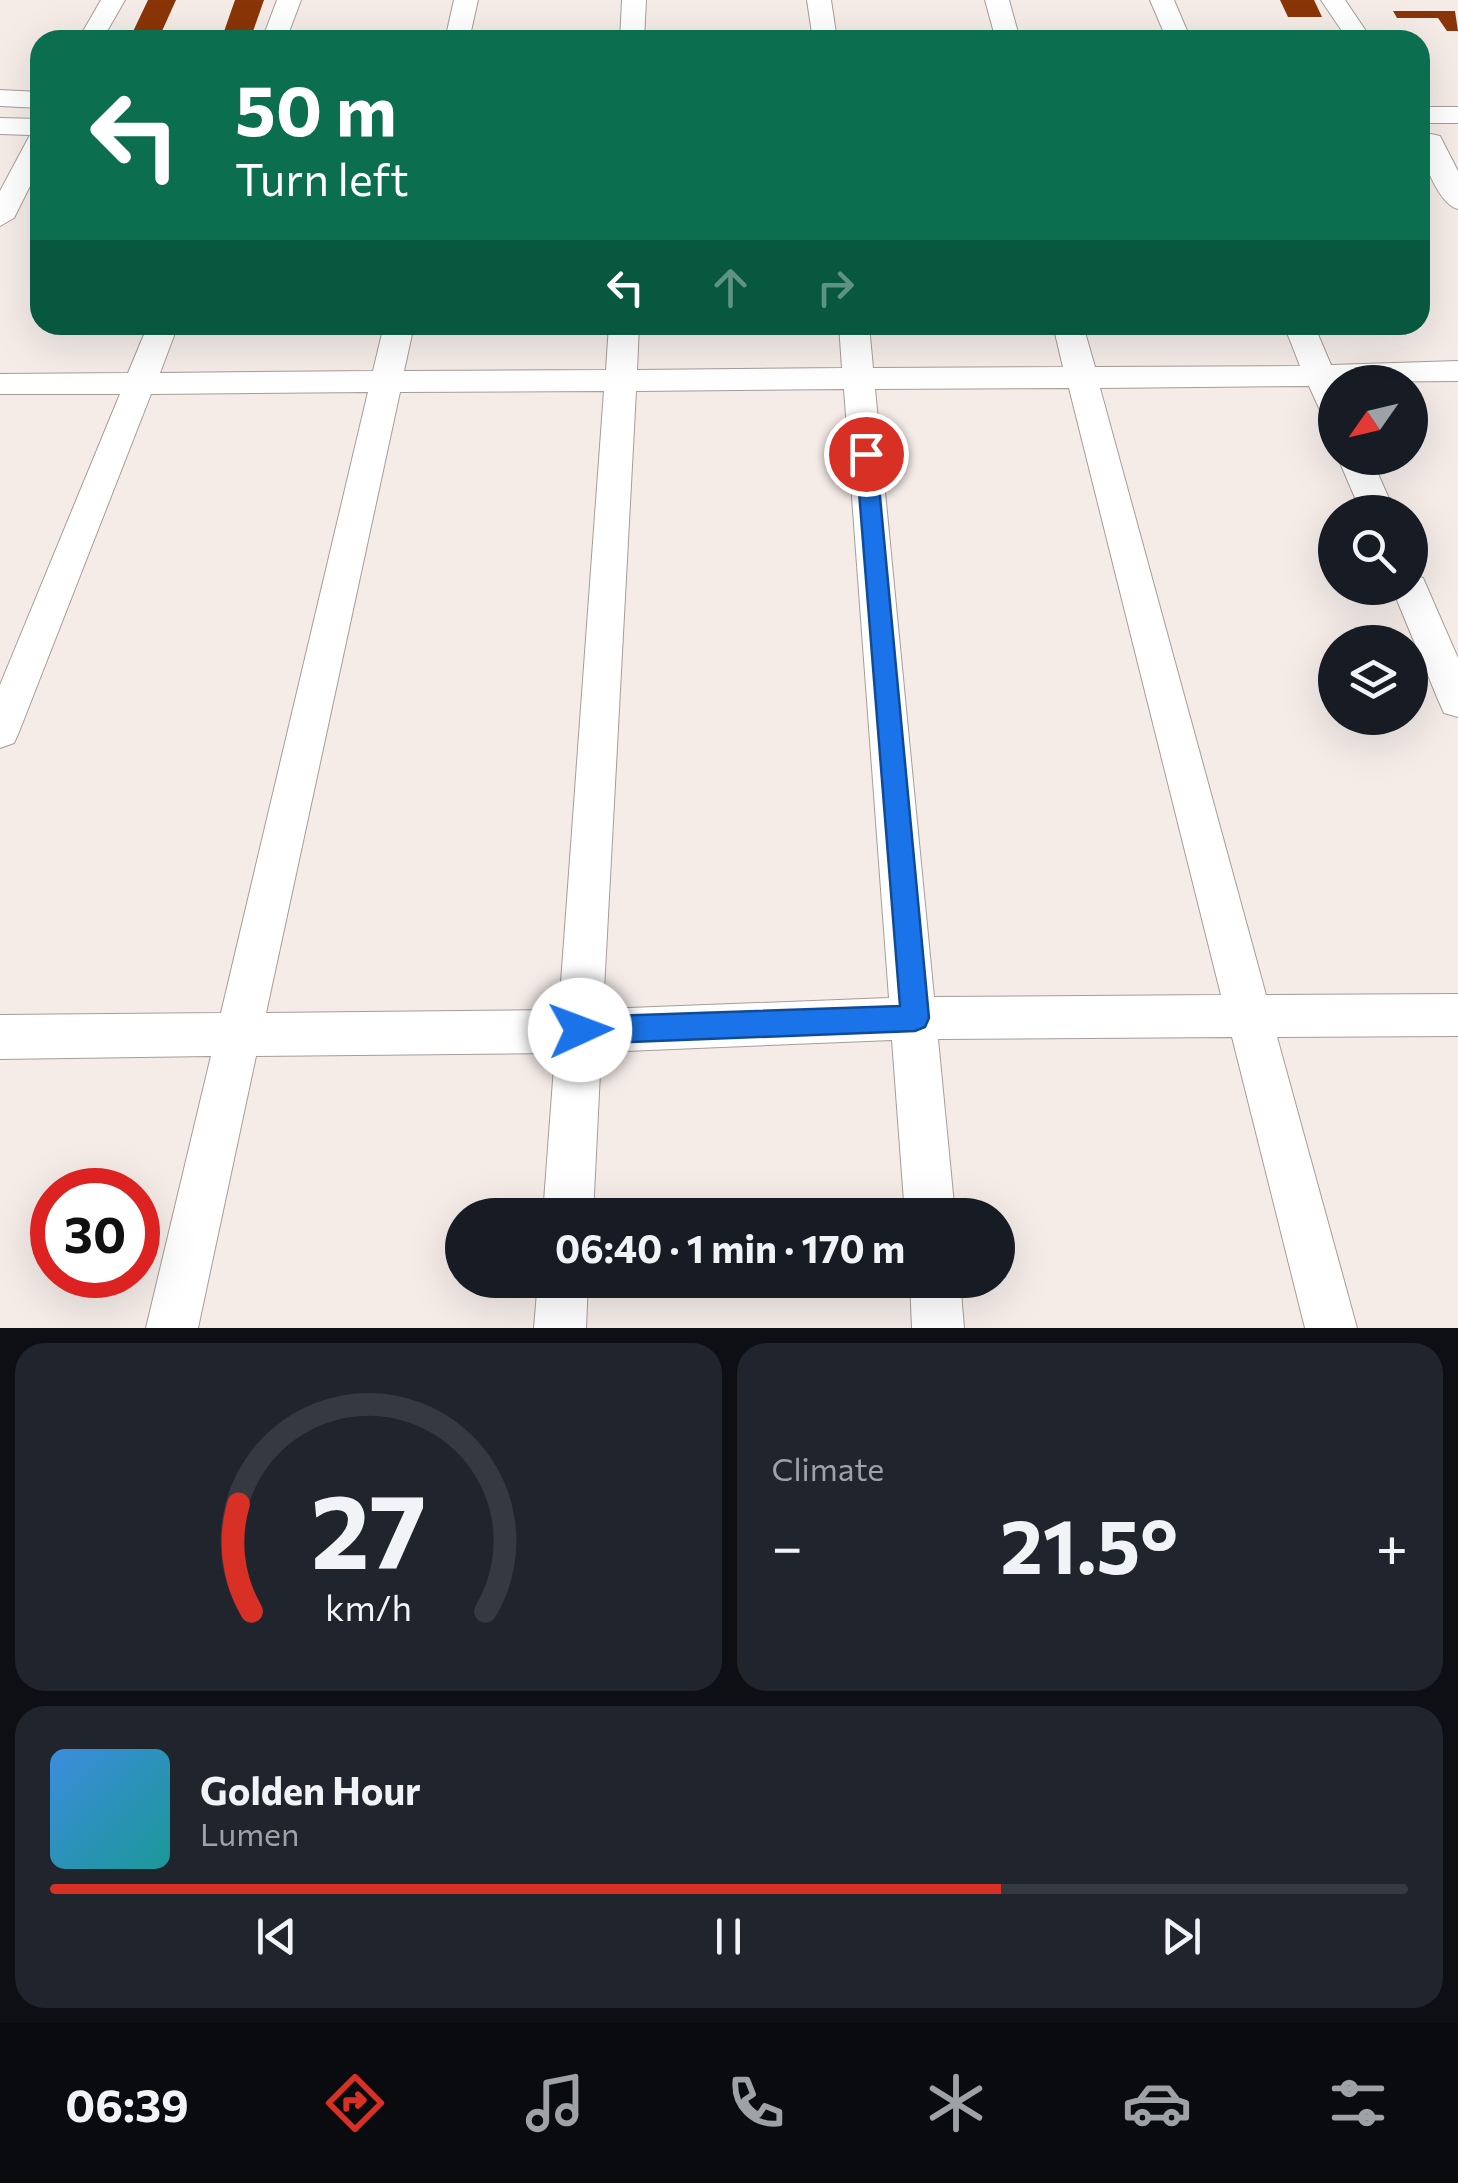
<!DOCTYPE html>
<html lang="en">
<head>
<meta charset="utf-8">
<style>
	:root { --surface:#171b24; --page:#20242c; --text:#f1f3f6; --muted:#9ea1a6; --line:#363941; --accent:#d93025 }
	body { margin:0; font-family:Commissioner,sans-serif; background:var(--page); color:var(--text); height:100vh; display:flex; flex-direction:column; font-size:38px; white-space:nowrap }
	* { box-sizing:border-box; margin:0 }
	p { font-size:32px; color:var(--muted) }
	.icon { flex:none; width:55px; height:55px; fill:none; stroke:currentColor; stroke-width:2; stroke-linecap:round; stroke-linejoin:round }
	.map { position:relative; height:1328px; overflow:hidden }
	.drawer { display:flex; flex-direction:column; gap:15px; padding:15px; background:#0d0f14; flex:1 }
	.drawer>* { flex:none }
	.hud { position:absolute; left:30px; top:30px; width:1400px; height:305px; border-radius:30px; box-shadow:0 10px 40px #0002; background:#0b6e4f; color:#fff; overflow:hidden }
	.needle { width:65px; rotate:236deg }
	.controls { position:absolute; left:1318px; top:365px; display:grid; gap:20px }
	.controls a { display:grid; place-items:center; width:110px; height:110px; border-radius:50%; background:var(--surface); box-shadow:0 10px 40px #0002; font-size:50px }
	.speed { position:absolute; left:30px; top:1168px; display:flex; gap:20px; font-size:50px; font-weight:700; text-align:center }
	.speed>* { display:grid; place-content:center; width:130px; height:130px; border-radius:50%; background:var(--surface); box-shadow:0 10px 40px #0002; line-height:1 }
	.speed .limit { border:15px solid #d22; background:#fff; color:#111 }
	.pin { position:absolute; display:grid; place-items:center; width:85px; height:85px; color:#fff; margin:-42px; border:5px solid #fff; border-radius:50%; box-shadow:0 2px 10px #0007 }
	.me { position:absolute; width:110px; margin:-55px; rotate:88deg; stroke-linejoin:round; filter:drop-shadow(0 0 8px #0008) }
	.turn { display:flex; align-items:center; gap:35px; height:210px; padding:0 40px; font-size:45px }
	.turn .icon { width:130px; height:130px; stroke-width:2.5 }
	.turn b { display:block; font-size:70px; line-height:85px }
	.lanes { display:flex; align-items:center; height:95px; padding:0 40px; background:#0003; justify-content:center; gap:50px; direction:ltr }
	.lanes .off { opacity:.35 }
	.big { font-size:75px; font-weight:700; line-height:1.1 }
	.drawer .card { flex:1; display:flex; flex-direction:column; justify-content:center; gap:15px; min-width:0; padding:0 35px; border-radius:30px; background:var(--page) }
	.drawer .dial { align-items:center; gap:0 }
	.dial svg { height:260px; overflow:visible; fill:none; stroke:var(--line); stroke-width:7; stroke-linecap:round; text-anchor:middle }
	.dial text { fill:var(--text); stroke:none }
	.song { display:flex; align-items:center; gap:30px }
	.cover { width:120px; height:120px; border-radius:15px; background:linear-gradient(135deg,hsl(210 70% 55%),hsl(180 70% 35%)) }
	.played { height:10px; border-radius:5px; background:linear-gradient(90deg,var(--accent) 70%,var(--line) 70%) }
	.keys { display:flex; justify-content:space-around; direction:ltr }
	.heat { display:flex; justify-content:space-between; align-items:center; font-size:55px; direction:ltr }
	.drawer .tiles { flex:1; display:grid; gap:15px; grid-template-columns:1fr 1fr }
	.card:last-child { grid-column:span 2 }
	.trip { position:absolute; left:445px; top:1198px; width:570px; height:100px; border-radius:50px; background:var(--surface); box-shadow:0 10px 40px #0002; font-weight:700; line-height:100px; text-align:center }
	.dock { display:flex; height:160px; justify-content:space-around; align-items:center; background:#090b0e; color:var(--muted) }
	.dock .icon { width:70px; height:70px }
	.dock .on { color:var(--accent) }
	.dock b { font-size:45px; color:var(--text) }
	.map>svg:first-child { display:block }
	.building { fill:#8a3507 }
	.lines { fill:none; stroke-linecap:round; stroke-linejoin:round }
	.street-casing { stroke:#a69d99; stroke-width:2 }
	.street { fill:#fff; fill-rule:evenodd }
	.route { fill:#1a73e8; stroke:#114b97; stroke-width:2.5 }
</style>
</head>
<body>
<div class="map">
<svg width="1458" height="1328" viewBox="0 0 1458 1328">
	<rect width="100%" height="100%" fill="#f5ece8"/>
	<path class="building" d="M148 0H176L158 40H129Z
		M235 0H264L250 40H221Z
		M1280 0H1314L1322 17H1288Z
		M1393 11H1455L1458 31H1447L1438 18H1397Z"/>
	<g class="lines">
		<g class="street-casing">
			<path id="street" d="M101 0H125L102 40H78Z
				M277 0H301L286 40H262Z
				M454 0H478L469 40H445Z
				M622 0H646L644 40H620Z
				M807 0H831L837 40H813Z
				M985 0H1009L1020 40H996Z
				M1150 0H1174L1191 40H1167Z
				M1321 0H1345L1372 40H1348Z
				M0 90 40 92V108L0 106Z
				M1420 107H1458V123H1420Z
				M0 118 40 119V166L14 218 0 226V191L30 135 0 134Z
				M1431 134 1440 136 1458 171V209C1439 205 1418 155 1422 136Z
				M148 325H178L160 373 373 371 384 325H414L404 371 606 370 609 325H639L637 370 842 368 839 325H869L873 368 1063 367 1053 325H1083L1095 367 1300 366 1284 325H1314L1331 365 1458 361V381L1335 382V422L1324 419 1309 386 1100 388 1266 995 1458 994V1036L1277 1037 1357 1328H1305L1232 1037 938 1039 955 1215H905L892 1040 601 1052 593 1215H543L555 1053 256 1056 198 1328H146L211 1056 0 1059V1015L221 1013 368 392 151 394 19 732 14 743 0 748V685L120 394H0V374L128 373ZM1069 388 1221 995 934 997 875 389ZM844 389 889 998 603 1009 636 391ZM604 391 559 1010 266 1013 400 392Z
				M1338 458H1371L1395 512H1361Z
				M1410 574 1423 578 1458 658V717L1444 713 1439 702 1392 588H1410Z
				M538 1280H588L586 1328H534Z
				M910 1280H960L964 1328H912Z"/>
		</g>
		<use href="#street" class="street"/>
	</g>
	<path class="route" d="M866 448 876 454 929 1018 925 1027 915 1031 580 1044 570 1040 566 1030 570 1021 580 1017 900 1006 856 454Z"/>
</svg>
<div class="controls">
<a><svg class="needle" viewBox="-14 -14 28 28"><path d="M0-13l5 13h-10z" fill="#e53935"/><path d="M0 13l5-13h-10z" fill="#9ea1a6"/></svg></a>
<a><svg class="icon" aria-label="search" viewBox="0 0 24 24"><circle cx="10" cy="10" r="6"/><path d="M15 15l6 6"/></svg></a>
<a><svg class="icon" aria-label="layers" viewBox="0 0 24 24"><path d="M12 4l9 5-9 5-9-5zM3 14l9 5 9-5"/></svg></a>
</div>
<div class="speed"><div class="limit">30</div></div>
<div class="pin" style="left:866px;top:454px;background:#d93025"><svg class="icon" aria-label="arrive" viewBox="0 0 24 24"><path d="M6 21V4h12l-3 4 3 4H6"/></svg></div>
<svg class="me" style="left:580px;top:1030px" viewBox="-20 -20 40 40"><circle r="19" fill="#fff"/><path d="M0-13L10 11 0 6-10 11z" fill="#1a73e8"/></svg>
<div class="trip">06:40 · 1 min · 170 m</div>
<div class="hud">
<div class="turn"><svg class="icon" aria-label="left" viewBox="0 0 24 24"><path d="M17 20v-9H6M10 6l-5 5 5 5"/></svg><div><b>50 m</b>Turn left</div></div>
<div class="lanes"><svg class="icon" aria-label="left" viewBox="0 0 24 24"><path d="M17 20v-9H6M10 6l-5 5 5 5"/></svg><svg class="icon off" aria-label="ahead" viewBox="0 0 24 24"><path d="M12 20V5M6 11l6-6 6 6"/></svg><svg class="icon off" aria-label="right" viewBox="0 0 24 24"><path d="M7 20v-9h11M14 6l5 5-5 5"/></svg></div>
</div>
</div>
<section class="drawer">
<div class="tiles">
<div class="card dial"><svg viewBox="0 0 100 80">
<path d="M14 69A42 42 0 1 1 86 69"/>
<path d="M14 69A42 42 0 0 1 10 36" stroke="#d93025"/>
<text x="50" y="56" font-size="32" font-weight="700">27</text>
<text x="50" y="72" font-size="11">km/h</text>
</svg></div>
<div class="card"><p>Climate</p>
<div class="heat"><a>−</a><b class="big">21.5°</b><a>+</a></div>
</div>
<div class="card">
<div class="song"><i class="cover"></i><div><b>Golden Hour</b><p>Lumen</p></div></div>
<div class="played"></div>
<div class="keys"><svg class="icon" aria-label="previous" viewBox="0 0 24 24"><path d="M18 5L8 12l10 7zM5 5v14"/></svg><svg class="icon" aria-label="pause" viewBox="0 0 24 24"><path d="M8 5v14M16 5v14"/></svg><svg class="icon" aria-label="next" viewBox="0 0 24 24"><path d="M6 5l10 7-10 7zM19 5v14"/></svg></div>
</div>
</div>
</section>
<nav class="dock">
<b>06:39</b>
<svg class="icon on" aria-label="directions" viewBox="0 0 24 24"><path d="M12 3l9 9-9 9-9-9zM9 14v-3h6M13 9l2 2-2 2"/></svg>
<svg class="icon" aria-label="music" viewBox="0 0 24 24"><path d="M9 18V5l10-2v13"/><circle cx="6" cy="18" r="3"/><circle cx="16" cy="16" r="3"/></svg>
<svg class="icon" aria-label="phone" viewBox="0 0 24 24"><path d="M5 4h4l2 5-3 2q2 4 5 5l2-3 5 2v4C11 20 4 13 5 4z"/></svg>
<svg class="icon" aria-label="climate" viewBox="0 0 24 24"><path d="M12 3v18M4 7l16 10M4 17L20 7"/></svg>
<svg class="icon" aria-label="car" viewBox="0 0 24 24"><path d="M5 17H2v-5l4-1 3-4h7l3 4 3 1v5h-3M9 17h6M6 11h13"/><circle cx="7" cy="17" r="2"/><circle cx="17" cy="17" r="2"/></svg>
<svg class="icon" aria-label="filters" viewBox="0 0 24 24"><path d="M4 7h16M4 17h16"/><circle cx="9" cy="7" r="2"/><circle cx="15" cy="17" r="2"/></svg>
</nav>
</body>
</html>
